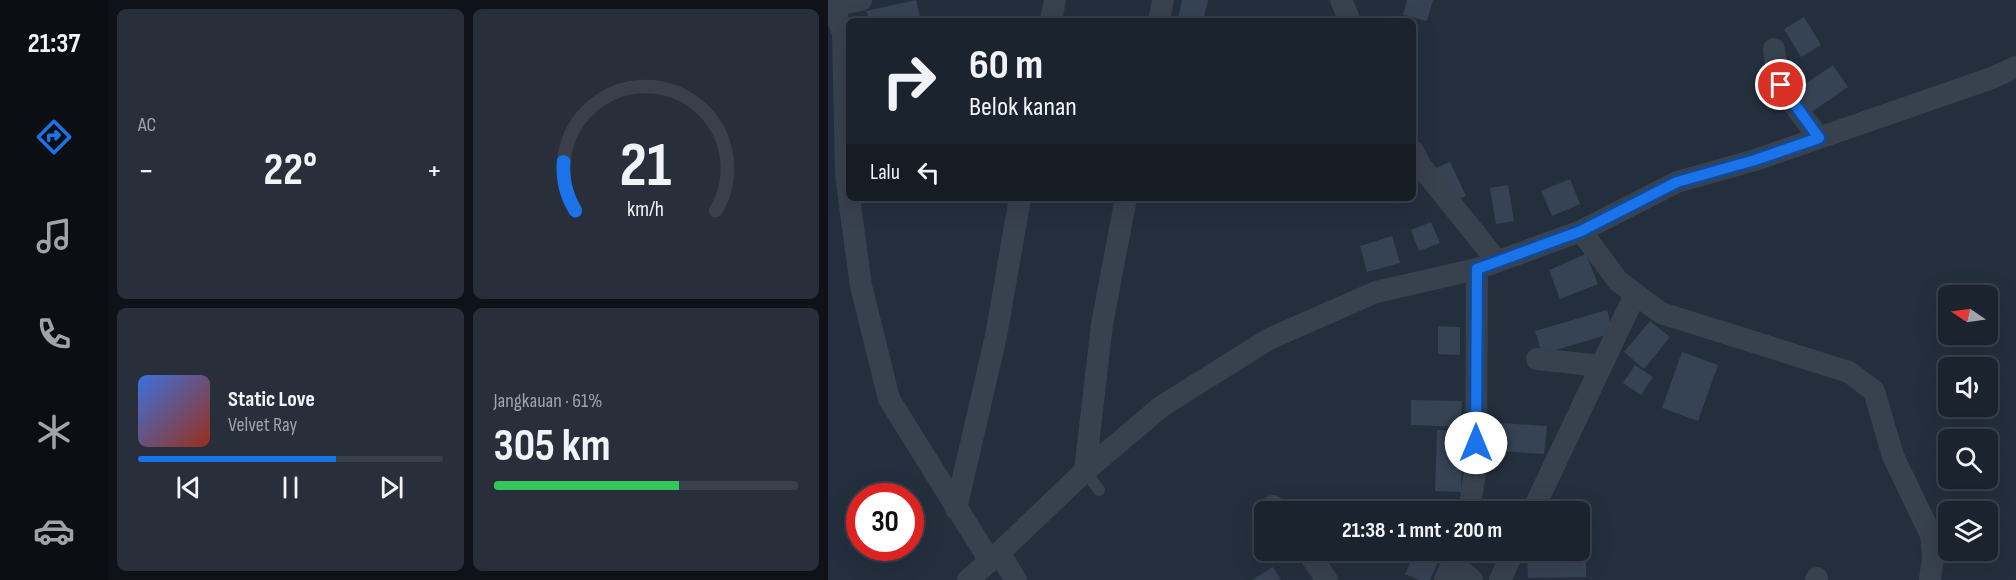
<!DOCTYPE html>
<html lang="id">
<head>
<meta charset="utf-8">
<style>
	:root { --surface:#1b232e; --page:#282f3a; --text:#f1f3f6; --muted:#a0a4aa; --line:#39404a; --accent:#1a73e8 }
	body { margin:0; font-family:"Sofia Sans Condensed",sans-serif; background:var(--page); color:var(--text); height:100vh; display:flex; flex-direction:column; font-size:22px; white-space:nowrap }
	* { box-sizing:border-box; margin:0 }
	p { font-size:20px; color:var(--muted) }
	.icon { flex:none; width:33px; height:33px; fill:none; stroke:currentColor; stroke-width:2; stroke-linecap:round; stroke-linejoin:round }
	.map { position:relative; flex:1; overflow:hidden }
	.panel { display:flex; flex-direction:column; gap:9px; padding:9px; background:#0f1319; width:720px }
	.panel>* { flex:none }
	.top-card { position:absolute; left:18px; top:18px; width:570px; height:183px; border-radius:9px; box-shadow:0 6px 24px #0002,0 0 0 2px var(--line); background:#1b232e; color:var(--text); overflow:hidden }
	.needle { width:39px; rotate:283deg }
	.tools { position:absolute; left:1110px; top:285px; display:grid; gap:12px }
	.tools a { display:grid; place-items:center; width:60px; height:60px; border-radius:9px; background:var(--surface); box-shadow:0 6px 24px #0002,0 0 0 2px var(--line); font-size:30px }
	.speed { position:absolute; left:18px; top:483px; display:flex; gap:12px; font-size:30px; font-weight:700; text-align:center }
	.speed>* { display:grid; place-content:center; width:78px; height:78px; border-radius:50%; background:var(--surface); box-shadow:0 6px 24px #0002,0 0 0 2px var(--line); line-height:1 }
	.speed .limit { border:9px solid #d22; background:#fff; color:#111 }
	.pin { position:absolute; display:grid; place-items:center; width:51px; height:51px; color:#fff; margin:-26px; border:3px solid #fff; border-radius:50%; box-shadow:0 2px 6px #0007 }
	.me { position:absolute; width:66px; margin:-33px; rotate:0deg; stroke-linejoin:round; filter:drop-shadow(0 0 4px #0008) }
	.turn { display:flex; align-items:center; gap:21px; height:126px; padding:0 24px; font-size:27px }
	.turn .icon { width:78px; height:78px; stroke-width:2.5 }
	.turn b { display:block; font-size:42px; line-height:51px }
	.then { display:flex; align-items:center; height:57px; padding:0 24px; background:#0003; gap:12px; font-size:22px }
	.big { font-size:45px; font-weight:700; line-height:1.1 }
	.panel .widget { flex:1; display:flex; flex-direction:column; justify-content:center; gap:9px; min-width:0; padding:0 21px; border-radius:9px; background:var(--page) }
	.panel .dial { align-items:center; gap:0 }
	.dial svg { height:156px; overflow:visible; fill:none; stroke:var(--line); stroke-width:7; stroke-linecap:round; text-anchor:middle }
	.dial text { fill:var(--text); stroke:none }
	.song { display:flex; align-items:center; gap:18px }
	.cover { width:72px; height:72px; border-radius:9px; background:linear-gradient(135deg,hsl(220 70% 55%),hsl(10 70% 35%)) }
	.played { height:6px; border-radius:3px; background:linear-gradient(90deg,var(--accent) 65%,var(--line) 65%) }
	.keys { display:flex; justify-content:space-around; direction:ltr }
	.heat { display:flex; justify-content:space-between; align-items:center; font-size:33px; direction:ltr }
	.charge { height:9px; border-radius:4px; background:linear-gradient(90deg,#34c759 61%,var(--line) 0) }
	.panel .tiles { flex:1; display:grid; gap:9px; grid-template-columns:repeat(2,1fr) }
	.trip { position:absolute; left:426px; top:501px; width:336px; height:60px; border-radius:9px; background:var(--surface); box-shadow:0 6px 24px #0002,0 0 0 2px var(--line); font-weight:700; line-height:60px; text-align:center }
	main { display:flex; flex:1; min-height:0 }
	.menu { display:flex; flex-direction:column; width:108px; justify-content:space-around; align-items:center; background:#0b0e12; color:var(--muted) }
	.menu .icon { width:42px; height:42px }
	.menu .current { color:var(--accent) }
	.menu b { font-size:27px; color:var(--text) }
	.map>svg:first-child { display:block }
	.building { fill:#364354 }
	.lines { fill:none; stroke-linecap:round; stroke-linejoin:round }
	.lane { stroke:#38414e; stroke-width:12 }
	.street { stroke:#38414e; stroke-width:22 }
	.route-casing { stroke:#114b97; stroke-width:15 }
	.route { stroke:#1a73e8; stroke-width:10 }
</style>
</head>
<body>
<main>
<nav class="menu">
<b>21:37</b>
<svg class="icon current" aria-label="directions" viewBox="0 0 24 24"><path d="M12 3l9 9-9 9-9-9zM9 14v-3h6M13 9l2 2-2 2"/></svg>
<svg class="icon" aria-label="music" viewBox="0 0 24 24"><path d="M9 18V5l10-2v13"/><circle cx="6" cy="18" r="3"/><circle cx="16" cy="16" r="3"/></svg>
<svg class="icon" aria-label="phone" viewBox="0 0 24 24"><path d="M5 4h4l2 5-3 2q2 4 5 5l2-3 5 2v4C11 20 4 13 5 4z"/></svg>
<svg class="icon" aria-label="climate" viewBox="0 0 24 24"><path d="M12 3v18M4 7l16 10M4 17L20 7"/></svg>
<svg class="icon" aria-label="car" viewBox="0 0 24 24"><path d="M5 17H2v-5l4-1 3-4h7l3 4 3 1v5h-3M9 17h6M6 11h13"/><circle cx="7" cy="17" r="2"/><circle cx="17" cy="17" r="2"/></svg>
</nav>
<section class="panel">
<div class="tiles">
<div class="widget"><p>AC</p>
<div class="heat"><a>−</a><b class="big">22°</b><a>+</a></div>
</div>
<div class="widget dial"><svg viewBox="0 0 100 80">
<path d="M14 69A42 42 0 1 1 86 69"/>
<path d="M14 69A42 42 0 0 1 8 44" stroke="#1a73e8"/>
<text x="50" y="56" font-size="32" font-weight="700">21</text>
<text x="50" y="72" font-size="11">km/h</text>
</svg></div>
<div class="widget">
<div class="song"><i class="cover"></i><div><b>Static Love</b><p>Velvet Ray</p></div></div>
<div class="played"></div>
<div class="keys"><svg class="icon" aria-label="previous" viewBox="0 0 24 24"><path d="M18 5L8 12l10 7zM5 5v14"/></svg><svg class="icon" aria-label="pause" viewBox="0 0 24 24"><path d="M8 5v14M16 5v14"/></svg><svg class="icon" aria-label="next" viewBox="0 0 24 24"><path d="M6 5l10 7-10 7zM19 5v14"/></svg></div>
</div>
<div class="widget"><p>Jangkauan · 61%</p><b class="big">305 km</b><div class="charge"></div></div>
</div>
</section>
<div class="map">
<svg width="1188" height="580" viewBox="0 0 1188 580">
	<rect width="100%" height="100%" fill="#242f3e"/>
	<path class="building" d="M88 0 93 21H42L38 11Z
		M354 0H380L375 21H352L353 19H350Z
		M579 0H605L599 21 575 15Z
		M976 17 993 45 973 57 956 29Z
		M1005 65 1020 87 982 113 967 91Z
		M622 162 638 196 624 202 608 168Z
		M742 179 752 204 724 216 713 191Z
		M680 185 686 221 668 224 662 188Z
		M603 222 612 243 591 251 583 230Z
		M564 236 572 263 539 272 532 246Z
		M758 254 770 284 732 299 721 270Z
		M779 310 785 333 714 354 707 331Z
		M822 321 842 337 816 369 796 352Z
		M610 326 632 327V355L610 354Z
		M854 352 890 365 870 421 834 408Z
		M807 365 825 377 813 395 795 383Z
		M583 400 634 401 633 427 583 425Z
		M672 423 719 426 716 454 670 451Z
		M609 430 635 431 633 492 607 491Z
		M588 550H615L602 580H591L577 574Z
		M699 553H758V577L700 578Z
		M445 567 453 580H424Z"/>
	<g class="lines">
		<path class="lane" d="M257 471 271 490"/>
		<path class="street" d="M2 0 15 33 18 174 21 197
			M513 0 522 21
			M5 6 33 0
			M223 21 227 0
			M331 21 335 0
			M946 49C949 88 969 108 991 138
			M585 151 592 165 669 261
			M21 198 33 286 61 399 162 561
			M753 231 790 281 833 313 1021 372 1046 391 1065 456 1103 535 1105 557 1102 580
			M709 359 773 366
			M257 471 274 324 298 198
			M445 506 449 512
			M128 509 168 336 192 198
			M641 512 648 465 649 269
			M704 512 807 295
			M478 550 499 580
			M171 553 188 580
			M624 563 644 580
			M140 580 171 553 257 471 334 406 441 339 548 292 649 269 753 231 849 182 927 160 1164 78 1188 67
			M617 580 630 550
			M672 580 686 550
			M988 580 989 578"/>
	</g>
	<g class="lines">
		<g class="route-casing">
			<path id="route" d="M648 443 649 269 753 231 849 182 927 160 991 138 953 85"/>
		</g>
		<use href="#route" class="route"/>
	</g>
</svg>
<div class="tools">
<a><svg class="needle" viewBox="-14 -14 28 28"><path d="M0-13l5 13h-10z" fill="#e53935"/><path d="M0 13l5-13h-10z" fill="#a0a4aa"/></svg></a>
<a><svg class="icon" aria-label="sound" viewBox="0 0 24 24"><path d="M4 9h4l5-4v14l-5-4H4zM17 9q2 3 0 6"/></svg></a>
<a><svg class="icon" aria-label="search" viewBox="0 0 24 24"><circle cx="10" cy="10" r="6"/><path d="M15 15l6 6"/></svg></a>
<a><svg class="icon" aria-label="layers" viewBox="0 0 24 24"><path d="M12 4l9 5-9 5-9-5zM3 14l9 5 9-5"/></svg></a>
</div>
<div class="speed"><div class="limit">30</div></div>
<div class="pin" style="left:953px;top:85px;background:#d93025"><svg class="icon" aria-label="arrive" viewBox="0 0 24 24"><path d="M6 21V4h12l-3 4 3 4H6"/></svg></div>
<svg class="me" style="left:648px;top:443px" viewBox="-20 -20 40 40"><circle r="19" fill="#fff"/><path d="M0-13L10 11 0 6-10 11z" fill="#1a73e8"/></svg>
<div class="trip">21:38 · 1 mnt · 200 m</div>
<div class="top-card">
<div class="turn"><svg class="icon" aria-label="right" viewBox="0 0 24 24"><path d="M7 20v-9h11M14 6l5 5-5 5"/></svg><div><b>60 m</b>Belok kanan</div></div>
<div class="then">Lalu<svg class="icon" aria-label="left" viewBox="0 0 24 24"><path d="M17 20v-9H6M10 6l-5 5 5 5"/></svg></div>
</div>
</div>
</main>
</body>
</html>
